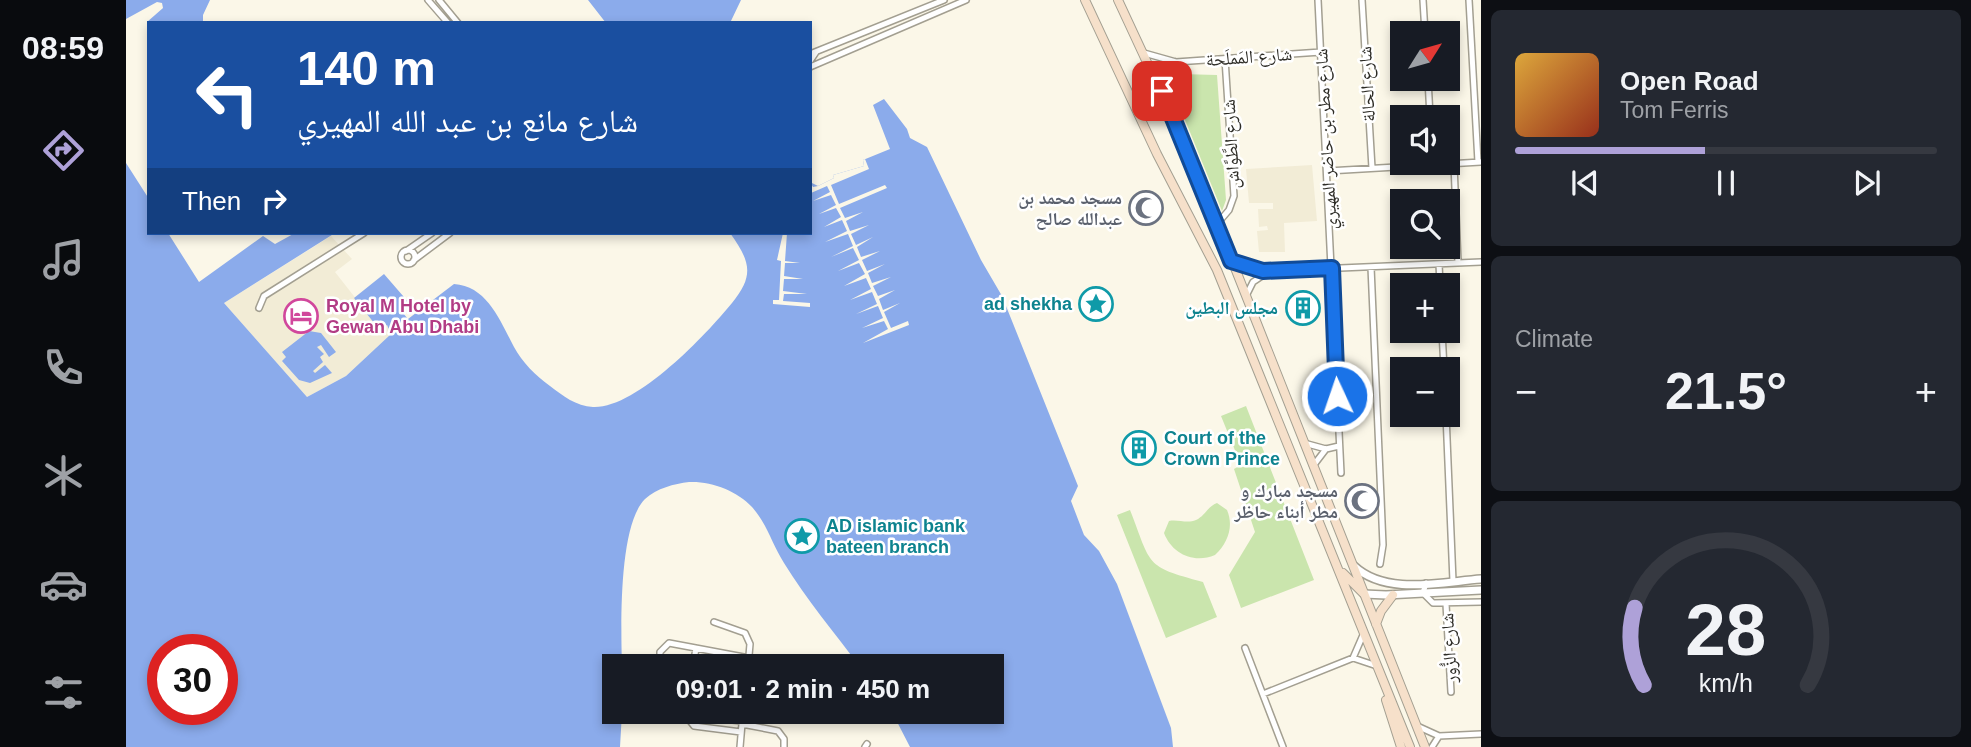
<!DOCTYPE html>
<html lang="en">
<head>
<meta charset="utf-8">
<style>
	:root { --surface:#171b24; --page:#242831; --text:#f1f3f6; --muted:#9ea1a6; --line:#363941; --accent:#aea1d8 }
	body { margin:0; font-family:Arial,"Noto Naskh Arabic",sans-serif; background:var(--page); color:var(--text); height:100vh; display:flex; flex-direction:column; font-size:26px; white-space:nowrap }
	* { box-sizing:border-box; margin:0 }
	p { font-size:23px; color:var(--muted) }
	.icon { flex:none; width:38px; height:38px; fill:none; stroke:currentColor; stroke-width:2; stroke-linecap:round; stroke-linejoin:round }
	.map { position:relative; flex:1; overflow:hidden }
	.side { display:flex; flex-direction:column; gap:10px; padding:10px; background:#0d0f14; width:490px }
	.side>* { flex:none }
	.banner { position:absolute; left:21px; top:21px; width:665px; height:214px; border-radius:0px; box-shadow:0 4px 10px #0003; background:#1a4fa0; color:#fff; overflow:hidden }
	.needle { width:46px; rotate:53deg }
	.fabs { position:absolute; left:1264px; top:21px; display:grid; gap:14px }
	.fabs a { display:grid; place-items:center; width:70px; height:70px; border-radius:0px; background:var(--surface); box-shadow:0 4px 10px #0003; font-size:35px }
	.speed { position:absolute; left:21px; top:634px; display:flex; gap:14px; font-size:35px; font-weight:700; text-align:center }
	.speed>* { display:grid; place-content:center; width:91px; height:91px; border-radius:50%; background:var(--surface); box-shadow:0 4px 10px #0003; line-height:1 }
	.speed .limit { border:10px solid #d22; background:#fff; color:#111 }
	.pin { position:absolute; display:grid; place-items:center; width:60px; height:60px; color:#fff; margin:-30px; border-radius:14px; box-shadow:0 4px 10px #0006 }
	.me { position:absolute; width:77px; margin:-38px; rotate:357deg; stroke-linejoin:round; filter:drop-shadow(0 0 5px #0008) }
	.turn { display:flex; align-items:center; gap:24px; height:147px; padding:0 35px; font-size:32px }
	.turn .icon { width:91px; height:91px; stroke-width:2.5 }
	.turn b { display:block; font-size:49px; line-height:60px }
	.then { display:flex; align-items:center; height:66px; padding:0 35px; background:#0003; gap:14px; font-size:26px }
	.big { font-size:52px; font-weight:600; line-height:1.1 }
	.side .tile { flex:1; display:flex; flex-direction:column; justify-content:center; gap:10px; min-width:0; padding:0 24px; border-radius:10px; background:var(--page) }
	.side .dial { align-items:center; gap:0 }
	.dial svg { height:182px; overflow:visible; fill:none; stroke:var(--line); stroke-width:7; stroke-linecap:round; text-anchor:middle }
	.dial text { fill:var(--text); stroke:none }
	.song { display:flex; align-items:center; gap:21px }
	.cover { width:84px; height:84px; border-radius:10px; background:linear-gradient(135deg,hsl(40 70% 55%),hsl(10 70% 35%)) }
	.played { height:7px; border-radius:4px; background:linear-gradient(90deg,var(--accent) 45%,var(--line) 45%) }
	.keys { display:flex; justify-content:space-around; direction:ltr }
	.heat { display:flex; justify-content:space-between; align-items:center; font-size:38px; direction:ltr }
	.trip { position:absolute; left:476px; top:654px; width:402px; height:70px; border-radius:0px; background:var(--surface); box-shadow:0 4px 10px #0003; font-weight:600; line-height:70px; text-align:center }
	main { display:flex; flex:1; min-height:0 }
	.tabs { display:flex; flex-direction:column; width:126px; justify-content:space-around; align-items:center; background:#090b0e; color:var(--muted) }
	.tabs .icon { width:49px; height:49px }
	.tabs .on { color:var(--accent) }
	.tabs b { font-size:32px; color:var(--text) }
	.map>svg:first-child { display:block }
	.built { fill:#f2ecd6 }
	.green { fill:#cae5ad }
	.water { fill:#8babeb; fill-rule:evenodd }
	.pier { fill:#fbf7e8 }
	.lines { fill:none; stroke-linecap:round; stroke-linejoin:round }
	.minor-casing { stroke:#a39f91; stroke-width:8 }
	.tertiary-casing { stroke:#a39f91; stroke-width:10 }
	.secondary-casing { stroke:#a39f91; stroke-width:10 }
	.minor { stroke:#fff; stroke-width:5 }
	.tertiary { stroke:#fff; stroke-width:7 }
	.secondary { stroke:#f6e0ca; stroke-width:8 }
	.route-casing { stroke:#114b97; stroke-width:18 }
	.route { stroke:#1a73e8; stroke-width:12 }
	.labels { text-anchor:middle; stroke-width:5; stroke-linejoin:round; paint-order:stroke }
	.street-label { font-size:18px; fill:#2d2c26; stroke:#fff }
	.worship-label { font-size:18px; font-weight:bold; fill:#5b616d; stroke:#fff; text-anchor:end }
	.culture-label { font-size:18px; font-weight:bold; fill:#0d838f; stroke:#fff; text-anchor:end }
	.hotel-label { font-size:18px; font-weight:bold; fill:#b23c85; stroke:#fff; text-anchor:start }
</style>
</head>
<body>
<main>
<nav class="tabs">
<b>08:59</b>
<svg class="icon on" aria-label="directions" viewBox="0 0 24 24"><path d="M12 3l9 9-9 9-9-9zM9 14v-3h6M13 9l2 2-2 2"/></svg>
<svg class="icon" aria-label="music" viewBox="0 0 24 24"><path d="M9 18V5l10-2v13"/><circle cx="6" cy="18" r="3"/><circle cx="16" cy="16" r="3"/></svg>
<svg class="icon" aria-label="phone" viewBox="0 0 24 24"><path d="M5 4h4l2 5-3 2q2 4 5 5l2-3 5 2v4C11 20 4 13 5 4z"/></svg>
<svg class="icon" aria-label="climate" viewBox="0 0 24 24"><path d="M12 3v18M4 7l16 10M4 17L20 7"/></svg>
<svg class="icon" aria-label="car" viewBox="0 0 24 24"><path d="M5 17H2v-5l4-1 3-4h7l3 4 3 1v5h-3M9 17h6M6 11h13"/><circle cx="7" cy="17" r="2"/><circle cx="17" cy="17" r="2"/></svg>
<svg class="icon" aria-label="filters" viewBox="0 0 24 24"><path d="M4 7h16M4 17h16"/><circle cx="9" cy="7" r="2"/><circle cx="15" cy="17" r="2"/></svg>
</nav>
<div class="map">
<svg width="1355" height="747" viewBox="0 0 1355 747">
	<rect width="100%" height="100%" fill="#fbf7e8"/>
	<path class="built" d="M1186 165 1191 221 1158 223 1159 252H1133L1131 231 1142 230 1141 226 1133 227 1132 209H1147V203H1123L1120 169Z
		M205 236 226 259 209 272 253 328 261 325 265 334 220 376 181 397 98 303Z"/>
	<path class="green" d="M1054 74 1091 75 1100 200 1096 211 1044 83Z
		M1120 406 1188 580 1115 608 1103 575 1129 532 1108 469 1115 465 1095 416Z
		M1091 503 1101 510C1108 526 1102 543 1089 555 1068 564 1046 554 1038 533L1043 521C1052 519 1061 524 1070 520 1079 516 1082 506 1091 503Z
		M1004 510C1026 566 1018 566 1077 582L1091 617 1040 638 991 515Z"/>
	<path class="water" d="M0 0H84L77 15V23L23 25 21 22 37 8 36 3 31 2 0 19Z
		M462 0H615L604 23H480Z
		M758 99 781 129 784 138 801 147 855 260 876 296 952 486 945 501 958 535 973 551 991 584 1045 728 1047 747H784L766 712H866V667H734C708 632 680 599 658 563 646 544 641 524 626 507 611 491 586 481 563 482 548 484 531 488 519 499 492 526 495 629 496 667H488V712H496L494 747H0V163L23 199V233H42L73 282 137 236 149 244 169 233H209L98 303 181 397 220 376 265 334 261 325 253 329 228 298 258 274 284 304 277 313 282 319 328 284C362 286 375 323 388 347 396 362 410 376 424 386 437 396 450 406 467 407 510 409 580 335 606 303 629 275 624 261 604 233H684V182L692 186 708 178 707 175 738 166 737 160 764 149 747 105ZM37 649H96V709H37Z
		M183 331 195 333 210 352 203 357 195 345 191 347 198 354 194 357 197 362 187 371 189 373 199 365 206 373 184 383 173 380 156 361 160 357 156 352Z"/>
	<path class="pier" d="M739 159 743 169 705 185 713 204 759 185 761 188 714 208 719 218 737 212 720 221 724 231 743 225 725 234 730 245 747 237 731 247 735 257 754 251 736 260 741 271 759 264 742 273 746 283 765 277 747 286 752 296 769 290 753 299 757 310 774 303 758 312 765 328 782 321 783 325 737 343 762 329 758 321 736 328 757 318 752 306 730 314 751 304 746 292 724 300 745 289 740 278 718 286 739 274 733 263 712 271 733 260 727 248 705 257 727 246 722 234 699 242 721 231 716 220 698 227 715 217 710 208 693 214 710 205 705 195 687 201 704 192 701 186 685 193 684 182 687 187 692 186 708 178 707 175 738 166 737 160Z
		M657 233H661L659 261 674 263H659L658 276 677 279H658L657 291 681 294H658L657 301 684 303V307L647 304V300H653L655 261 651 260Z"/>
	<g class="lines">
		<g class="minor-casing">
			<path id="minor" d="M302 0 322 23
				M313 0 332 23
				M1192 0 1215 473
				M1236 0 1246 168
				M1297 0 1299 33
				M1343 0 1352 162
				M1018 53 1050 62 1195 52
				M684 54 818 0
				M684 61 690 52
				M684 67 840 0
				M1302 79 1304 117
				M1036 91 1050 62
				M1328 164 1332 263
				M1202 171 1355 162
				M1091 224 1103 210 1108 196 1099 59
				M275 257a7 7 0 1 1 14 0a7 7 0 1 1-14 0Z
				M280 251 306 233
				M288 260 324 233
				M1108 262 1144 271 1355 262
				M1313 264 1314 285
				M1245 267 1257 545 1254 564
				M1121 294 1127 282 1142 272
				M133 308 138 296 238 233
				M1316 331 1318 369
				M1320 415 1327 581
				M1178 443 1200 449 1213 446
				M1187 466 1200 449
				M1300 583 1297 593 1307 603 1355 602
				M1320 604 1325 692
				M588 622 619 633 624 644 622 667
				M1119 648 1157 747
				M1227 658 1237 635
				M534 667V652L543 643 623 658
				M567 667 570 648
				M1137 694 1227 658 1251 666
				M616 724 652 731 658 739V747
				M1291 726 1313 736 1355 734
				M615 732 568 726 564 721 568 716 616 721
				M614 747 617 712
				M739 747 741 744
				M1306 747 1313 736"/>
		</g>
		<g class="tertiary-casing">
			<path id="tertiary" d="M1228 566C1260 596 1315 582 1355 579
				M1238 594 1260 595 1355 590"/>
		</g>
		<g class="secondary-casing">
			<path id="secondary" d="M959 0 1031 154 1091 270 1284 747
				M992 0 1065 157 1299 747
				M1217 573 1237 593
				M1250 624 1255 611 1267 595
				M1260 700 1275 747"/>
		</g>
		<use href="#minor" class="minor"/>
		<use href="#tertiary" class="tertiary"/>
		<use href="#secondary" class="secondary"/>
	</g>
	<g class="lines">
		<g class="route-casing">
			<path id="route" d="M1036 91 1105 261 1137 271 1206 268 1211 396"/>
		</g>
		<use href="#route" class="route"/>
	</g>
	<defs>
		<g id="mosque-ring" transform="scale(1.75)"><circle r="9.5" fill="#fff" stroke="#6b7280" stroke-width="1.5"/><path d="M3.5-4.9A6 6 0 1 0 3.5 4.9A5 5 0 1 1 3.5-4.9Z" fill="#6b7280"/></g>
		<g id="sight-ring" transform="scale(1.75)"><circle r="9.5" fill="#fff" stroke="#0f9aa8" stroke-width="1.5"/><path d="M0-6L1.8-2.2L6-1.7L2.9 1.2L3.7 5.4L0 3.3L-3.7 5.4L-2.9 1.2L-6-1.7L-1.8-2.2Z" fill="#0f9aa8"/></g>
		<g id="building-ring" transform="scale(1.75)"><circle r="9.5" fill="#fff" stroke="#0f9aa8" stroke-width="1.5"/><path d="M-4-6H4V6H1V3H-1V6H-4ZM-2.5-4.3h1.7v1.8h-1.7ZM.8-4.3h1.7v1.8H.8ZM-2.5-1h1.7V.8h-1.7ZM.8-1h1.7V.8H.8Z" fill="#0f9aa8"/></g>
		<g id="hotel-ring" transform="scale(1.75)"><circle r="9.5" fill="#fff" stroke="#d1479c" stroke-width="1.5"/><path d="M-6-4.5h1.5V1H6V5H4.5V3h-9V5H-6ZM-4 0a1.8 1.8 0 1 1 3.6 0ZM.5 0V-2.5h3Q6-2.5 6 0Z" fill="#d1479c"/></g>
	</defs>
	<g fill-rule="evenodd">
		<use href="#mosque-ring" x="1020" y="208"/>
		<use href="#sight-ring" x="970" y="304"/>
		<use href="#building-ring" x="1177" y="308"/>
		<use href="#hotel-ring" x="175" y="316"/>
		<use href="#building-ring" x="1013" y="448"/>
		<use href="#mosque-ring" x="1236" y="501"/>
		<use href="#sight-ring" x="676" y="536"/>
	</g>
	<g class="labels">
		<g class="street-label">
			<text transform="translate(1123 57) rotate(-4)" y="6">شارع المَملَحة</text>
			<text transform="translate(1241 84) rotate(-93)" y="6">شارع الحالة</text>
			<text transform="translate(1200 139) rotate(-93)" y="6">شارع مطر بن حاضر المهيري</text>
			<text transform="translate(1105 144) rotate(-93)" y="6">شارع الطَّوَّاش</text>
			<text transform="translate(1323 648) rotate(-93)" y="6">شارع الزُّور</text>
		</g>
		<g class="worship-label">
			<text x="996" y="204">مسجد محمد بن<tspan x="996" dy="21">عبدالله صالح</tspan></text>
			<text x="1212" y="497">مسجد مبارك و<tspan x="1212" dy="21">مطر أبناء حاظر</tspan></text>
		</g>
		<g class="culture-label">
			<text x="946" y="310">ad shekha</text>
			<text x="1152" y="314">مجلس البطين</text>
			<text x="1038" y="444" text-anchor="start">Court of the<tspan x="1038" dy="21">Crown Prince</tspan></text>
			<text x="700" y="532" text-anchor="start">AD islamic bank<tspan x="700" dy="21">bateen branch</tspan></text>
		</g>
		<g class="hotel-label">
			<text x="200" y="312">Royal M Hotel by<tspan x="200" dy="21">Gewan Abu Dhabi</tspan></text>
		</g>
	</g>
</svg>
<div class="fabs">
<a><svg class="needle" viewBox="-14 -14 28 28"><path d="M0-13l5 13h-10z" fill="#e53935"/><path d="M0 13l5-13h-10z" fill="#9ea1a6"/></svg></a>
<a><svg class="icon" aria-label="sound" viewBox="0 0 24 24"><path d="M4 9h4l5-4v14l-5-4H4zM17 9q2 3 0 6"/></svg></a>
<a><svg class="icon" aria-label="search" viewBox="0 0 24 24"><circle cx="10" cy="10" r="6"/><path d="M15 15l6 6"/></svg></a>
<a>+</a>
<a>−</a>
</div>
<div class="speed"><div class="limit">30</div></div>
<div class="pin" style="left:1036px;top:91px;background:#d93025"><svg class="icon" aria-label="arrive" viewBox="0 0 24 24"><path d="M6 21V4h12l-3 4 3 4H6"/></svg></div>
<svg class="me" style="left:1211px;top:396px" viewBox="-20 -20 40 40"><circle r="17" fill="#1a73e8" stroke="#fff" stroke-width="3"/><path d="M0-11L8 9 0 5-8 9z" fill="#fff"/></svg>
<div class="trip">09:01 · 2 min · 450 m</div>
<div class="banner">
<div class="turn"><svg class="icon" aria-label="left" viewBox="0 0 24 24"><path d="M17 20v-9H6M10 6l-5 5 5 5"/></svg><div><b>140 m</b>شارع مانع بن عبد الله المهيري</div></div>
<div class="then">Then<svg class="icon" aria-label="right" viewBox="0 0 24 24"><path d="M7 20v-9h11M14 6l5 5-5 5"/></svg></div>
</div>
</div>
<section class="side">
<div class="tile">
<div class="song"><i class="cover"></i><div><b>Open Road</b><p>Tom Ferris</p></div></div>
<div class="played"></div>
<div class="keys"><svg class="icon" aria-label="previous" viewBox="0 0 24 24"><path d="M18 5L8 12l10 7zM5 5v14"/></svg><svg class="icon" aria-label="pause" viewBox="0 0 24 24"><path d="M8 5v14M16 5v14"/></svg><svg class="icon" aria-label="next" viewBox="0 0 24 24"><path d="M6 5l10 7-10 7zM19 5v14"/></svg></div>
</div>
<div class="tile"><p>Climate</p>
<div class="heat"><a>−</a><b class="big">21.5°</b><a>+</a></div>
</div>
<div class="tile dial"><svg viewBox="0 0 100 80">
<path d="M14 69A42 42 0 1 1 86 69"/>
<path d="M14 69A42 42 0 0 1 10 35" stroke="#aea1d8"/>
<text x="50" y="56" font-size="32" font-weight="700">28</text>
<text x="50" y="72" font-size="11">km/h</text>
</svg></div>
</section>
</main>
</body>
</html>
